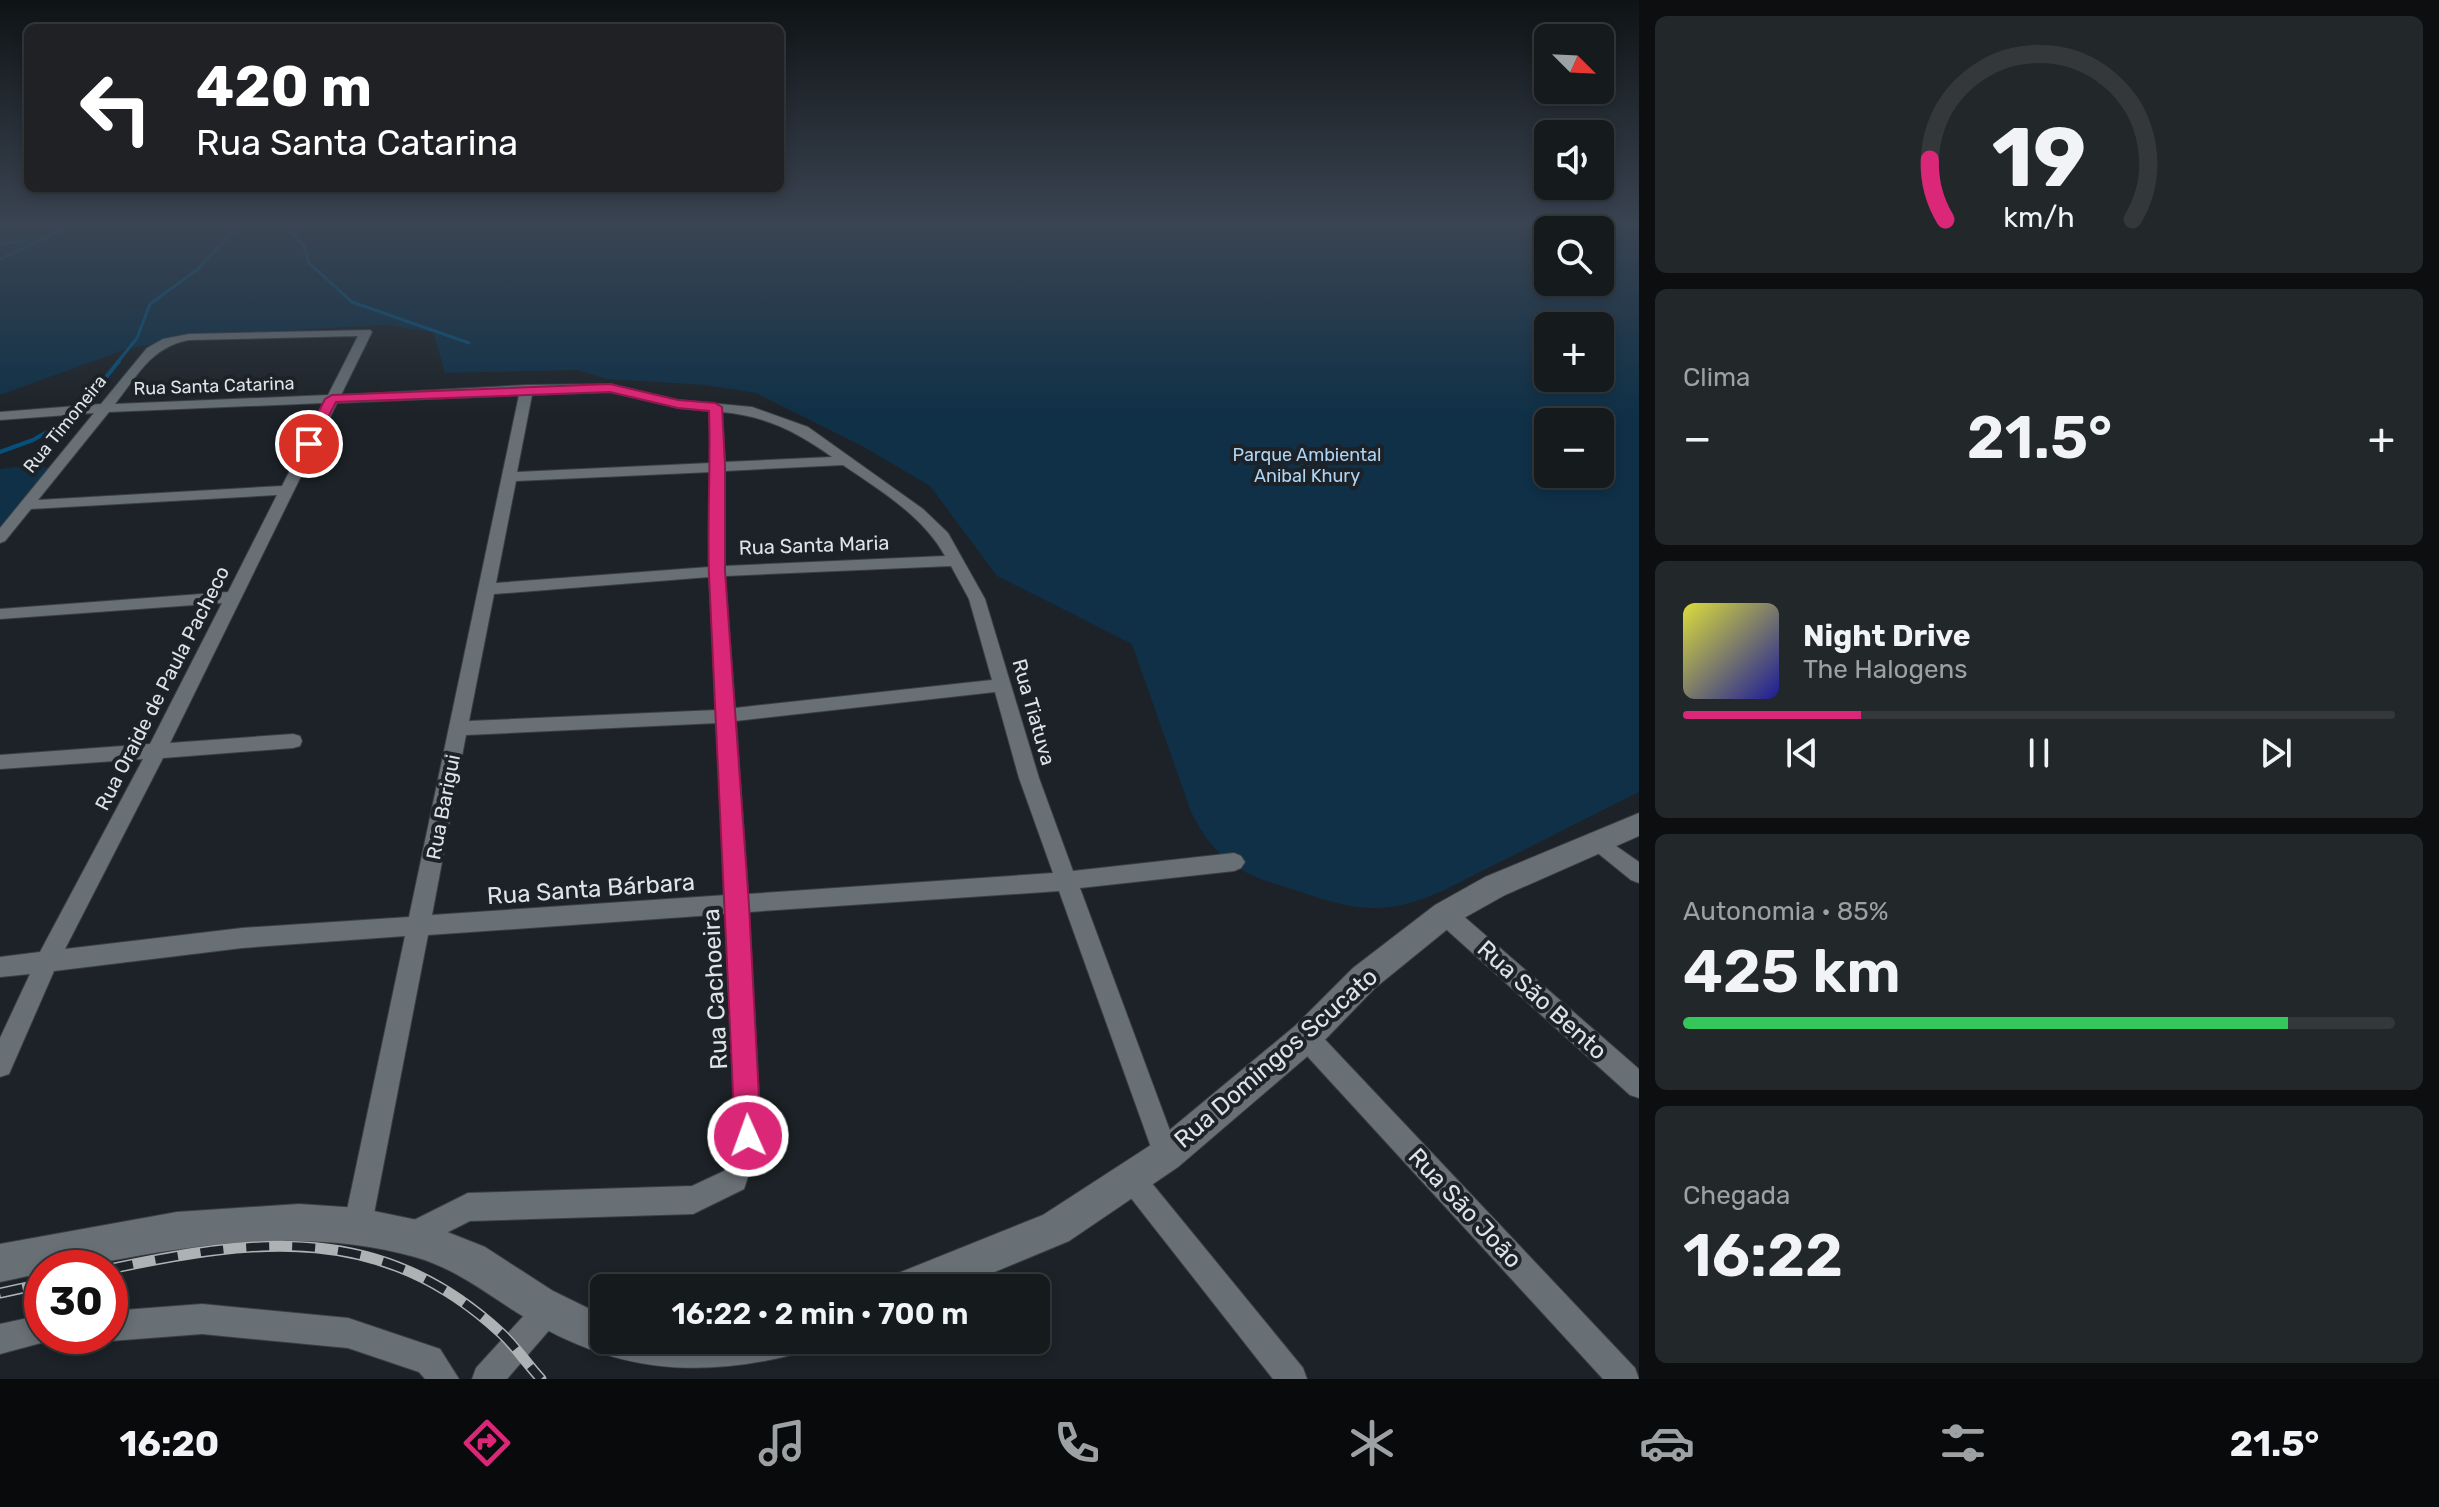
<!DOCTYPE html>
<html lang="pt">
<head>
<meta charset="utf-8">
<style>
	:root { --surface:#151a1d; --page:#22272a; --text:#f1f3f6; --muted:#9da1a4; --line:#34383b; --accent:#db2777 }
	body { margin:0; font-family:Rubik,sans-serif; background:var(--page); color:var(--text); height:100vh; display:flex; flex-direction:column; font-size:30px; white-space:nowrap }
	* { box-sizing:border-box; margin:0 }
	p { font-size:26px; color:var(--muted) }
	.icon { flex:none; width:44px; height:44px; fill:none; stroke:currentColor; stroke-width:2; stroke-linecap:round; stroke-linejoin:round }
	.map { position:relative; flex:1; overflow:hidden }
	.side { display:flex; flex-direction:column; gap:16px; padding:16px; background:#0c0e10; width:800px }
	.side>* { flex:none }
	.top-card { position:absolute; left:24px; top:24px; width:760px; height:168px; border-radius:12px; box-shadow:0 4px 12px #0003,0 0 0 2px var(--line); background:#202124; color:#fff; overflow:hidden }
	.needle { width:52px; rotate:114deg }
	.buttons { position:absolute; left:1534px; top:24px; display:grid; gap:16px }
	.buttons a { display:grid; place-items:center; width:80px; height:80px; border-radius:12px; background:var(--surface); box-shadow:0 4px 12px #0003,0 0 0 2px var(--line); font-size:40px }
	.speed { position:absolute; left:24px; top:1250px; display:flex; gap:16px; font-size:40px; font-weight:700; text-align:center }
	.speed>* { display:grid; place-content:center; width:104px; height:104px; border-radius:50%; background:var(--surface); box-shadow:0 4px 12px #0003,0 0 0 2px var(--line); line-height:1 }
	.speed .limit { border:12px solid #d22; background:#fff; color:#111 }
	.pin { position:absolute; display:grid; place-items:center; width:68px; height:68px; color:#fff; margin:-34px; border:4px solid #fff; border-radius:50%; box-shadow:0 2px 8px #0007 }
	.me { position:absolute; width:88px; margin:-44px; rotate:358deg; stroke-linejoin:round; filter:drop-shadow(0 0 6px #0008) }
	.turn { display:flex; align-items:center; gap:28px; height:168px; padding:0 40px; font-size:36px }
	.turn .icon { width:104px; height:104px; stroke-width:2.5 }
	.turn b { display:block; font-size:56px; line-height:68px }
	.big { font-size:60px; font-weight:600; line-height:1.1 }
	.side .card { flex:1; display:flex; flex-direction:column; justify-content:center; gap:12px; min-width:0; padding:0 28px; border-radius:12px; background:var(--page) }
	.side .dial { align-items:center; gap:0 }
	.dial svg { height:208px; overflow:visible; fill:none; stroke:var(--line); stroke-width:7; stroke-linecap:round; text-anchor:middle }
	.dial text { fill:var(--text); stroke:none }
	.song { display:flex; align-items:center; gap:24px }
	.cover { width:96px; height:96px; border-radius:12px; background:linear-gradient(135deg,hsl(60 70% 55%),hsl(240 70% 35%)) }
	.played { height:8px; border-radius:4px; background:linear-gradient(90deg,var(--accent) 25%,var(--line) 25%) }
	.keys { display:flex; justify-content:space-around; direction:ltr }
	.heat { display:flex; justify-content:space-between; align-items:center; font-size:44px; direction:ltr }
	.charge { height:12px; border-radius:6px; background:linear-gradient(90deg,#34c759 85%,var(--line) 0) }
	.trip { position:absolute; left:590px; top:1274px; width:460px; height:80px; border-radius:12px; background:var(--surface); box-shadow:0 4px 12px #0003,0 0 0 2px var(--line); font-weight:600; line-height:80px; text-align:center }
	.dock { display:flex; height:128px; justify-content:space-around; align-items:center; background:#080a0c; color:var(--muted) }
	.dock .icon { width:56px; height:56px }
	.dock .current { color:var(--accent) }
	.dock b { font-size:36px; color:var(--text) }
	main { display:flex; flex:1; min-height:0 }
	.map>svg:first-child { display:block }
	.green { fill:#0f3047; fill-rule:evenodd }
	.lines { fill:none; stroke-linecap:round; stroke-linejoin:round }
	.stream-far1 { stroke:#06507b; stroke-width:3 }
	.stream { stroke:#06507b; stroke-width:4 }
	.street-casing { stroke:#3a3f43; stroke-width:2 }
	.secondary-casing { stroke:#3a3f43; stroke-width:2 }
	.street { fill:#687076; fill-rule:evenodd }
	.secondary { fill:#687076; fill-rule:evenodd }
	.rail-casing { stroke:#adb2b5; stroke-width:11 }
	.rail { stroke:#1c2227; stroke-width:8; stroke-dasharray:23; stroke-linecap:butt }
	.route { fill:#db2777; stroke:#8e194d; stroke-width:2 }
	.labels { text-anchor:middle; stroke-width:8; stroke-linejoin:round; paint-order:stroke }
	.far-street-label { font-size:18px; fill:#dee3e6; stroke:#1c2227 }
	.far-park-label { font-size:18px; fill:#aed5f4; stroke:#1c2227 }
	.street-label { font-size:20px; fill:#dee3e6; stroke:#1c2227 }
	.near-street-label { font-size:24px; fill:#dee3e6; stroke:#1c2227 }
</style>
</head>
<body>
<main>
<div class="map">
<svg width="1639" height="1379" viewBox="0 0 1639 1379">
	<rect width="100%" height="100%" fill="#1c2227"/>
	<path class="green" d="M0 223H1639V792C1593 815 1548 838 1502 861 1462 880 1422 907 1377 908 1346 909 1317 897 1288 888 1239 874 1214 858 1191 812L1132 644 997 576 930 486 862 446 756 393 705 385 607 379 577 370 445 373 433 332 385 325 203 335 127 349 0 395ZM1548 230H1600V282H1548ZM1548 326H1600V378H1548ZM1548 422H1600V474H1548Z
		M34 465 51 468 0 538V469Z"/>
	<g class="lines">
		<path class="stream-far1" d="M282 223 304 246 309 263 352 302 469 343
			M0 244 32 240
			M0 259 77 223
			M117 363 137 338 150 304 198 269 240 223"/>
		<path class="stream" d="M0 452 33 440 75 416 119 361"/>
		<g class="street-casing">
			<path id="street" d="M370 330 372 332 341 395 527 385 610 384 678 400 752 407 808 427 923 509 948 533 985 599 1039 778 1073 871 1234 853 1241 856 1245 862 1241 868 1234 871 1080 888 1179 1155 1175 1164 1166 1168 1157 1164 1059 891 749 912 761 1136 744 1189 693 1214 470 1221 410 1251 400 1247 396 1237 400 1227 468 1193 692 1186 724 1171 735 1136 727 914 428 935 372 1224 368 1234 358 1238 348 1234 344 1224 405 936 242 948 54 971 9 1074 0 1077V1038L30 974 0 977V957L40 952 143 759 0 769V755L150 744 222 603 0 619V609L228 592 277 495 31 509 5 541 0 543V528L94 413 0 420V412L101 404 147 348 163 339 189 334ZM358 336 328 395 115 404C138 375 151 347 189 340ZM610 392 678 408 709 411 711 463 517 472 532 395ZM519 395 409 917 242 928 65 949 163 758 293 748 300 746 302 741 300 736 293 734 170 743 337 403ZM324 403 282 486 38 500 109 412ZM722 412C766 416 797 432 832 457L725 462ZM843 465C881 491 923 516 945 556L725 566V471ZM711 472 709 567 496 583 516 481ZM951 566 969 599 992 680 735 708 725 576ZM709 577 717 710 469 721 494 594ZM995 692 1019 778 1053 873 748 894 736 721ZM717 723 727 895 432 915 466 735Z
				M1596 832 1639 862V883L1631 880 1589 846 1586 840 1589 834Z
				M1445 904 1453 907 1639 1069V1098L1630 1095 1437 921 1434 914 1437 907Z
				M1306 1025 1315 1029 1635 1368 1639 1379H1603L1297 1045 1294 1037 1297 1029Z
				M1132 1166 1141 1170 1303 1368 1307 1379H1273L1123 1188 1119 1179 1123 1170Z
				M548 1295 558 1300 563 1310 558 1320 507 1379H472L476 1368 538 1300Z
				M202 1304 348 1318 440 1349 459 1379H425L419 1372 348 1348 202 1334 110 1341 99 1336H110V1311Z
				M42 1315V1336H54L52 1340 0 1354V1324Z"/>
		</g>
		<g class="secondary-casing">
			<path id="secondary" d="M1639 813V836L1505 895 1455 923 1375 988 1317 1048 1178 1167 1069 1241 956 1288H891L896 1274 1043 1215 1154 1143 1295 1026 1353 968 1435 905 1485 877Z
				M299 1204 359 1208 417 1220 485 1247 553 1291 604 1316V1340H802L796 1354C698 1379 614 1372 526 1318 489 1296 458 1269 415 1257 337 1235 253 1238 174 1250 130 1256 86 1268 42 1268V1273L0 1282V1244L177 1212Z"/>
		</g>
		<use href="#street" class="street"/>
		<use href="#secondary" class="secondary"/>
		<g class="rail-casing">
			<path id="rail" d="M110 1269C257 1238 381 1222 501 1333 516 1347 527 1364 541 1379
				M0 1293 42 1284"/>
		</g>
		<use href="#rail" class="rail"/>
	</g>
	<linearGradient id="sky" x2="0" y2="1"><stop stop-color="#0f1315"/><stop offset="0.54" stop-color="#3a4452"/><stop offset="1" stop-color="#3a4452" stop-opacity="0"/></linearGradient>
	<rect width="1639" height="416" fill="url(#sky)"/>
	<path class="route" d="M610 384 678 400 715 403 722 407 725 465V571L749 905 761 1136 757 1145 748 1149 738 1145 735 1136C728 949 716 762 709 575 707 520 711 465 709 411L678 408 610 392 336 402 313 447 302 444 325 399 332 395Z"/>
	<g class="labels">
		<g class="far-street-label">
			<text transform="translate(214 386) rotate(-2)" y="6">Rua Santa Catarina</text>
			<text transform="translate(65 424) rotate(-51)" y="6">Rua Timoneira</text>
		</g>
		<g class="far-park-label">
			<text x="1307" y="461">Parque Ambiental<tspan x="1307" dy="21">Anibal Khury</tspan></text>
		</g>
		<g class="street-label">
			<text transform="translate(814 545) rotate(-2)" y="7">Rua Santa Maria</text>
			<text transform="translate(162 688) rotate(-63)" y="7">Rua Oraide de Paula Pacheco</text>
			<text transform="translate(1034 712) rotate(74)" y="7">Rua Tiatuva</text>
			<text transform="translate(443 807) rotate(-79)" y="7">Rua Barigui</text>
		</g>
		<g class="near-street-label">
			<text transform="translate(591 889) rotate(-4)" y="8">Rua Santa Bárbara</text>
			<text transform="translate(715 989) rotate(-93)" y="8">Rua Cachoeira</text>
			<text transform="translate(1542 1000) rotate(42)" y="8">Rua São Bento</text>
			<text transform="translate(1276 1058) rotate(-41)" y="8">Rua Domingos Scucato</text>
			<text transform="translate(1465 1208) rotate(47)" y="8">Rua São João</text>
		</g>
	</g>
</svg>
<div class="buttons">
<a><svg class="needle" viewBox="-14 -14 28 28"><path d="M0-13l5 13h-10z" fill="#e53935"/><path d="M0 13l5-13h-10z" fill="#9da1a4"/></svg></a>
<a><svg class="icon" aria-label="sound" viewBox="0 0 24 24"><path d="M4 9h4l5-4v14l-5-4H4zM17 9q2 3 0 6"/></svg></a>
<a><svg class="icon" aria-label="search" viewBox="0 0 24 24"><circle cx="10" cy="10" r="6"/><path d="M15 15l6 6"/></svg></a>
<a>+</a>
<a>−</a>
</div>
<div class="speed"><div class="limit">30</div></div>
<div class="pin" style="left:309px;top:444px;background:#d93025"><svg class="icon" aria-label="arrive" viewBox="0 0 24 24"><path d="M6 21V4h12l-3 4 3 4H6"/></svg></div>
<svg class="me" style="left:748px;top:1136px" viewBox="-20 -20 40 40"><circle r="17" fill="#db2777" stroke="#fff" stroke-width="3"/><path d="M0-11L8 9 0 5-8 9z" fill="#fff"/></svg>
<div class="trip">16:22 · 2 min · 700 m</div>
<div class="top-card">
<div class="turn"><svg class="icon" aria-label="left" viewBox="0 0 24 24"><path d="M17 20v-9H6M10 6l-5 5 5 5"/></svg><div><b>420 m</b>Rua Santa Catarina</div></div>
</div>
</div>
<section class="side">
<div class="card dial"><svg viewBox="0 0 100 80">
<path d="M14 69A42 42 0 1 1 86 69"/>
<path d="M14 69A42 42 0 0 1 8 46" stroke="#db2777"/>
<text x="50" y="56" font-size="32" font-weight="700">19</text>
<text x="50" y="72" font-size="11">km/h</text>
</svg></div>
<div class="card"><p>Clima</p>
<div class="heat"><a>−</a><b class="big">21.5°</b><a>+</a></div>
</div>
<div class="card">
<div class="song"><i class="cover"></i><div><b>Night Drive</b><p>The Halogens</p></div></div>
<div class="played"></div>
<div class="keys"><svg class="icon" aria-label="previous" viewBox="0 0 24 24"><path d="M18 5L8 12l10 7zM5 5v14"/></svg><svg class="icon" aria-label="pause" viewBox="0 0 24 24"><path d="M8 5v14M16 5v14"/></svg><svg class="icon" aria-label="next" viewBox="0 0 24 24"><path d="M6 5l10 7-10 7zM19 5v14"/></svg></div>
</div>
<div class="card"><p>Autonomia · 85%</p><b class="big">425 km</b><div class="charge"></div></div>
<div class="card"><p>Chegada</p><b class="big">16:22</b></div>
</section>
</main>
<nav class="dock">
<b>16:20</b>
<svg class="icon current" aria-label="directions" viewBox="0 0 24 24"><path d="M12 3l9 9-9 9-9-9zM9 14v-3h6M13 9l2 2-2 2"/></svg>
<svg class="icon" aria-label="music" viewBox="0 0 24 24"><path d="M9 18V5l10-2v13"/><circle cx="6" cy="18" r="3"/><circle cx="16" cy="16" r="3"/></svg>
<svg class="icon" aria-label="phone" viewBox="0 0 24 24"><path d="M5 4h4l2 5-3 2q2 4 5 5l2-3 5 2v4C11 20 4 13 5 4z"/></svg>
<svg class="icon" aria-label="climate" viewBox="0 0 24 24"><path d="M12 3v18M4 7l16 10M4 17L20 7"/></svg>
<svg class="icon" aria-label="car" viewBox="0 0 24 24"><path d="M5 17H2v-5l4-1 3-4h7l3 4 3 1v5h-3M9 17h6M6 11h13"/><circle cx="7" cy="17" r="2"/><circle cx="17" cy="17" r="2"/></svg>
<svg class="icon" aria-label="filters" viewBox="0 0 24 24"><path d="M4 7h16M4 17h16"/><circle cx="9" cy="7" r="2"/><circle cx="15" cy="17" r="2"/></svg>
<b>21.5°</b>
</nav>
</body>
</html>
